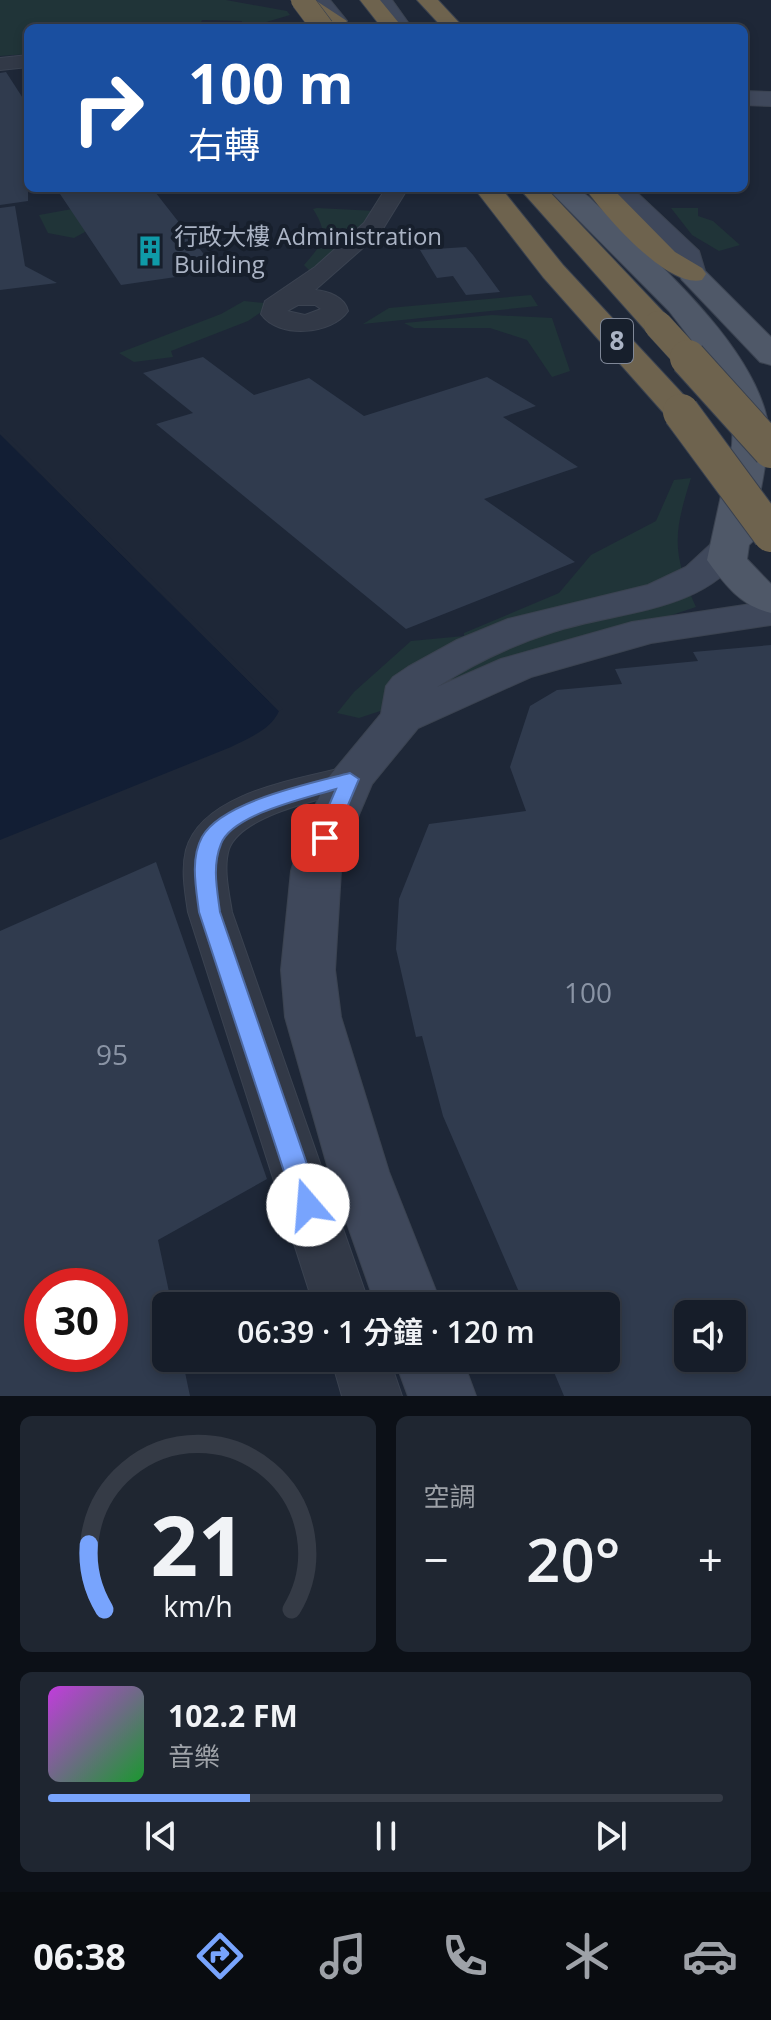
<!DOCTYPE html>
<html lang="zh-TW">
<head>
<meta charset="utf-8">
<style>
	:root { --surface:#161d29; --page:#1f2631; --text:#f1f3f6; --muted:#9ea2a8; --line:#353b46; --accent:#78a4fd }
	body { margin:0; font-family:"Open Sans","Noto Sans TC",sans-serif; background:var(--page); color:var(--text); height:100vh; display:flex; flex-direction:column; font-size:30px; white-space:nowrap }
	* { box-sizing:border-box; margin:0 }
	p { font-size:26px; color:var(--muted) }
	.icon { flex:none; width:44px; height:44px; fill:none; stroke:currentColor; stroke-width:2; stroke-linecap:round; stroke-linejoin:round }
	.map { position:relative; height:1396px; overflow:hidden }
	.panel { display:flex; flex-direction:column; gap:20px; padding:20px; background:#0c1017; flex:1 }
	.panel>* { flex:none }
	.top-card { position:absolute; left:24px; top:24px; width:724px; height:168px; border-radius:12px; box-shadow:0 4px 12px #0003,0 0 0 2px var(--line); background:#1a4fa0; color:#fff; overflow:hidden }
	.buttons { position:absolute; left:674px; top:1300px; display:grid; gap:16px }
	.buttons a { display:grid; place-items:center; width:72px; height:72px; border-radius:12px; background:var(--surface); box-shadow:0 4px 12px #0003,0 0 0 2px var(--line); font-size:40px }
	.speed { position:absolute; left:24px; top:1268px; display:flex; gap:16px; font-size:40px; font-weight:700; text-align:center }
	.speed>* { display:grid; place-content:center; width:104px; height:104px; border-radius:50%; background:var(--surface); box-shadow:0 4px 12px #0003,0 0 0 2px var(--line); line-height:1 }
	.speed .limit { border:12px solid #d22; background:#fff; color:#111 }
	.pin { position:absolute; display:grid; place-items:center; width:68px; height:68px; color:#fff; margin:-34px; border-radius:16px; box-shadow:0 4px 12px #0006 }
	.me { position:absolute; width:88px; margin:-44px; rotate:342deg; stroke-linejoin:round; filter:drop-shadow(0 0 6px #0008) }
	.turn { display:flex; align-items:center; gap:28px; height:168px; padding:0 32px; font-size:36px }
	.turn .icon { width:104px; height:104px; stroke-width:2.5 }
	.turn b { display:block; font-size:56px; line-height:68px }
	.big { font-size:60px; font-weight:600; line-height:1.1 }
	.panel .card { flex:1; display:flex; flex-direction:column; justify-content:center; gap:12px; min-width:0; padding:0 28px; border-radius:12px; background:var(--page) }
	.panel .dial { align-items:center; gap:0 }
	.dial svg { height:208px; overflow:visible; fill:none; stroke:var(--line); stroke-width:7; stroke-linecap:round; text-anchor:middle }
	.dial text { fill:var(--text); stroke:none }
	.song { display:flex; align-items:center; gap:24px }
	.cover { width:96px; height:96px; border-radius:12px; background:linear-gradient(135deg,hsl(290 70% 55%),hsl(130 70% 35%)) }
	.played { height:8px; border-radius:4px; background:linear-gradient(90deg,var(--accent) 30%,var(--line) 30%) }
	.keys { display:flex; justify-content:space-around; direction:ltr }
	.heat { display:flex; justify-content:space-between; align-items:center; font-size:44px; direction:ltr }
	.panel .tiles { flex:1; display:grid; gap:20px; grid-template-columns:1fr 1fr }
	.card:last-child { grid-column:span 2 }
	.trip { position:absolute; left:152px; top:1292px; width:468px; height:80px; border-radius:12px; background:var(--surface); box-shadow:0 4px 12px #0003,0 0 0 2px var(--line); font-weight:600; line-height:80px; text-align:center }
	.dock { display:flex; height:128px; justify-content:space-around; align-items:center; background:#090c10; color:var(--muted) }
	.dock .icon { width:56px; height:56px }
	.dock .selected { color:var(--accent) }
	.dock b { font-size:36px; color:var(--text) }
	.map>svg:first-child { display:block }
	.green { fill:#203438 }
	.water { fill:#121e34 }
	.pier { fill:#1e2737 }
	.building { fill:#303b4e; fill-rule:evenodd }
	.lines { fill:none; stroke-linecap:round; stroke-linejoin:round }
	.street-casing { stroke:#3b4351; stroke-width:2 }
	.secondary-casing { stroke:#3b4351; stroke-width:2 }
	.primary-casing { stroke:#3b4351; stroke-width:2 }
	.highway-casing { stroke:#39414f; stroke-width:2 }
	.street { fill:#323947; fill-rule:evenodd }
	.secondary { fill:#3f485b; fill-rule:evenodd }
	.primary { fill:#4f5868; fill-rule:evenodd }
	.highway { fill:#6e634e; fill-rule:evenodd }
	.highway-bridge-far2-casing { stroke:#39414f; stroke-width:23; stroke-linecap:butt }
	.highway-bridge-far1-casing { stroke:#39414f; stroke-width:29; stroke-linecap:butt }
	.highway-bridge-casing { stroke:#39414f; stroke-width:38; stroke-linecap:butt }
	.highway-bridge-far2 { stroke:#6e634e; stroke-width:22 }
	.highway-bridge-far1 { stroke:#6e634e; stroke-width:28 }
	.highway-bridge { stroke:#6e634e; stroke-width:36 }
	.route { fill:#78a4fd; stroke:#4e6ba4; stroke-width:2 }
	.labels { text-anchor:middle; stroke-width:8; stroke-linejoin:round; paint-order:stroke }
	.far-poi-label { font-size:24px; fill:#abb4c5; stroke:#171f2c; text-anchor:start }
	.shield { fill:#171f2c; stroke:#7f8797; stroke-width:2 }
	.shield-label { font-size:26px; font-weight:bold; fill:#abb4c5 }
	.near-number-label { font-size:28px; fill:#8a94a5 }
</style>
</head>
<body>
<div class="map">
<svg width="771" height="1396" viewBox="0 0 771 1396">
	<rect width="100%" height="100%" fill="#1e2737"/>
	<path class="green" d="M0 0H226L287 11 290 15 263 23 276 28H235L240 27 242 21 202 20 200 24 220 28H28V54L0 56Z
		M317 208 376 211 328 261 312 273 304 265C323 243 330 236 313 209Z
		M671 208H698V216L713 221 740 245 719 251 692 235Z
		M72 209 112 217 74 238 48 233 39 215Z
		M531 295 538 306 363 324 389 308Z
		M244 301 264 303V310L248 321 171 351 173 357 134 362 119 353 221 314Z
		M492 315 552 318 570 371 552 377 527 340 490 328H414L404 323Z
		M691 478C673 535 672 552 696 607L359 718 337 713 354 692 411 641 464 636V633L559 593 591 555 656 521 674 480Z"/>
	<path class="water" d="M0 434 279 711C271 730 248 738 231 747L0 840Z"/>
	<path class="pier" d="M0 430 3 432 283 709 279 711 0 434Z"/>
	<path class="building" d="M6 72 28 106V201L0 205V73Z
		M56 188H152L217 271 121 285Z
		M15 206 25 266 57 283 0 290V208Z
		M466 247 473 255 500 292 466 295 453 276 437 278 420 250Z
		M203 357 254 395 309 378 364 416 487 377 536 406 503 417 578 467 484 499 575 562 406 629 156 424 193 413 143 373Z
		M771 645V1396H564L548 1358H606V1306H525L443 1116 422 1036 416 1037 396 949 399 899 429 824 526 811 510 767 530 706 557 690 622 684 615 669 698 661 693 652ZM688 1314H732V1358H688Z
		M156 862 267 1179 158 1240 172 1306H166V1358H182L190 1396H0V931ZM42 1286H110V1354H42Z"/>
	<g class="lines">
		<g class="street-casing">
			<path id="street" d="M28 55V67L0 70V58Z
				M386 188H408L381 232 315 290C328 291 345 297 348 311 332 335 278 339 261 314L265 301 315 267 364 223ZM298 305H315L321 309 305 315 287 311Z
				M350 766 364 770 370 779 364 788C331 797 242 813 229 849 223 868 229 893 232 912L370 1306H314L188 912C185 892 181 870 186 850 202 792 300 779 350 766Z
				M331 1358H389L402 1396H342Z"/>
		</g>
		<g class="secondary-casing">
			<path id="secondary" d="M310 0H330L347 21 344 25H330Z
				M372 0H392L412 28H392Z
				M744 91 771 92V106L744 105Z
				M604 188H632L699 251 706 274 702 280 692 283 682 280 675 259Z
				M727 538 741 542 746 550C702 614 620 610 553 632 512 645 473 664 437 687L501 659 632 622 771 601V625L651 643 531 677 418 728 372 784 349 838 341 871 335 970 341 1017 389 1172 442 1306H376L329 1172 285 1017 281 970 291 871 301 838 327 779 381 714 386 686 393 677 408 667 457 640 508 619 648 585 686 567 713 542Z
				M394 1358H462L476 1396H408Z"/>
		</g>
		<g class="primary-casing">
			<path id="primary" d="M547 188H577L589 197C647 254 748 337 767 418 771 448 761 486 756 515L764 517 770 525 749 545 747 559 771 584V613C741 606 725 585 707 560L732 445 733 420 725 392 710 364 669 311Z
				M692 265 702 268 771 337V365L760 362 682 280 678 274 682 268Z"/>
		</g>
		<g class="highway-casing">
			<path id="highway" d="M291 0H315L347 21 344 25H330Z
				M360 0H380L403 28H382Z
				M417 0H438L464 28H443Z
				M474 188H501L563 265 693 405 698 412 693 419 681 422 669 419 543 277Z
				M519 188H546L669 318 673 325 669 332 658 334 647 332Z
				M585 188H612L675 252 702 268 706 274 702 280C668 289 604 215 585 188Z"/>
		</g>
		<use href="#street" class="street"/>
		<use href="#secondary" class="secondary"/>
		<use href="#primary" class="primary"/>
		<use href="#highway" class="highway"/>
		<g class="highway-bridge-far2-casing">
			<path id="highway-bridge-far2" d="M302 0 323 28"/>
		</g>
		<g class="highway-bridge-far1-casing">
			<path id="highway-bridge-far1" d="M658 325 690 360"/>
		</g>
		<g class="highway-bridge-casing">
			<path id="highway-bridge" d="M688 358 771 450
				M681 412 771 534"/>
		</g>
		<use href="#highway-bridge-far2" class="highway-bridge-far2"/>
		<use href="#highway-bridge-far1" class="highway-bridge-far1"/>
		<use href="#highway-bridge" class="highway-bridge"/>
	</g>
	<path class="route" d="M350 773 359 779 332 843 325 845 315 838 336 789C307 798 232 814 221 844 212 866 217 889 220 912L321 1205 317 1213 308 1216 299 1213 295 1205 199 912C196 888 190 859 202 837 222 801 312 783 350 773Z"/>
	<defs>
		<g id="building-bare" transform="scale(2.4)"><path d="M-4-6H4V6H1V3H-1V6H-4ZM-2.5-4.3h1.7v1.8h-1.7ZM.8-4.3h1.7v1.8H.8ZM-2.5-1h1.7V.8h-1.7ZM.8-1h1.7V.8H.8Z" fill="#0f9aa8" stroke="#171f2c" stroke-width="2.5" paint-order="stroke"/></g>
	</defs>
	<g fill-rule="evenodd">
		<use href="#building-bare" x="150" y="251"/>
	</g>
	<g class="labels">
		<g class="far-poi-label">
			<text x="174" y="245">行政大樓 Administration<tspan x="174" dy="28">Building</tspan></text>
		</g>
		<rect class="shield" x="601" y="319" width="32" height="44" rx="6"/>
		<g class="shield-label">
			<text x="617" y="350">8</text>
		</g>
		<g class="near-number-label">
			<text x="588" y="1003">100</text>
			<text x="112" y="1065">95</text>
		</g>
	</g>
</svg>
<div class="buttons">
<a><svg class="icon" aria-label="sound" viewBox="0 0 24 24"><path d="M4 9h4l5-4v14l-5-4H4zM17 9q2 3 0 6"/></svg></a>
</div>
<div class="speed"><div class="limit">30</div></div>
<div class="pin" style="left:325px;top:838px;background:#d93025"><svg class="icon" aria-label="arrive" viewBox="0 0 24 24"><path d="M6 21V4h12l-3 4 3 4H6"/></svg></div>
<svg class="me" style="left:308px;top:1205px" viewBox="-20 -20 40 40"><circle r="19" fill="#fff"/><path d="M0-13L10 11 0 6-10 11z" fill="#78a4fd"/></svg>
<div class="trip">06:39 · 1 分鐘 · 120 m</div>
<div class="top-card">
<div class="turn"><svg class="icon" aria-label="right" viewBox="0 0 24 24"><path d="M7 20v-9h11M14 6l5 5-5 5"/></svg><div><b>100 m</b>右轉</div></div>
</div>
</div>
<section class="panel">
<div class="tiles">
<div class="card dial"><svg viewBox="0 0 100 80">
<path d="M14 69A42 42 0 1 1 86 69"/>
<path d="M14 69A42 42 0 0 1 8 44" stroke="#78a4fd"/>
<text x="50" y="56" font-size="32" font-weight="700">21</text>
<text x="50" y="72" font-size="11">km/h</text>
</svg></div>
<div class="card"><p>空調</p>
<div class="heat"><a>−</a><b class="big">20°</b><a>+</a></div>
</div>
<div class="card">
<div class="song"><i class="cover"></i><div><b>102.2 FM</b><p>音樂</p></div></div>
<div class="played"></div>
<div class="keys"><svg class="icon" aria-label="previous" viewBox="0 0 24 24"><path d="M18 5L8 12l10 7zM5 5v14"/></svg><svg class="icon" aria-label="pause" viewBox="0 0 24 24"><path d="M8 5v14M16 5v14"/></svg><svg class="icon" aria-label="next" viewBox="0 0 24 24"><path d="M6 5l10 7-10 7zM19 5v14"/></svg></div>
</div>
</div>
</section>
<nav class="dock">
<b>06:38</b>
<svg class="icon selected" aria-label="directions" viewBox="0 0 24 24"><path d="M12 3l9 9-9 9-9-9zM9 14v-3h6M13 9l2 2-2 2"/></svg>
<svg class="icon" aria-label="music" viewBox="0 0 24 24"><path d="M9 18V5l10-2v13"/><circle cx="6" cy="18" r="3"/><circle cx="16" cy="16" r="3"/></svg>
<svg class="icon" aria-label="phone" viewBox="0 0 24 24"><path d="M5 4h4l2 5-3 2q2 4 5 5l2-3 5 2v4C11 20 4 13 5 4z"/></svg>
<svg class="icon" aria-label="climate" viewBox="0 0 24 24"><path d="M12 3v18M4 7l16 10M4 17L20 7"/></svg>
<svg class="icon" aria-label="car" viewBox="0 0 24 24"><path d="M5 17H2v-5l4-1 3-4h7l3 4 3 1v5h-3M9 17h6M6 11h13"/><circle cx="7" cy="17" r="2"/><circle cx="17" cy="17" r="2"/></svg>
</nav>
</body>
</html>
